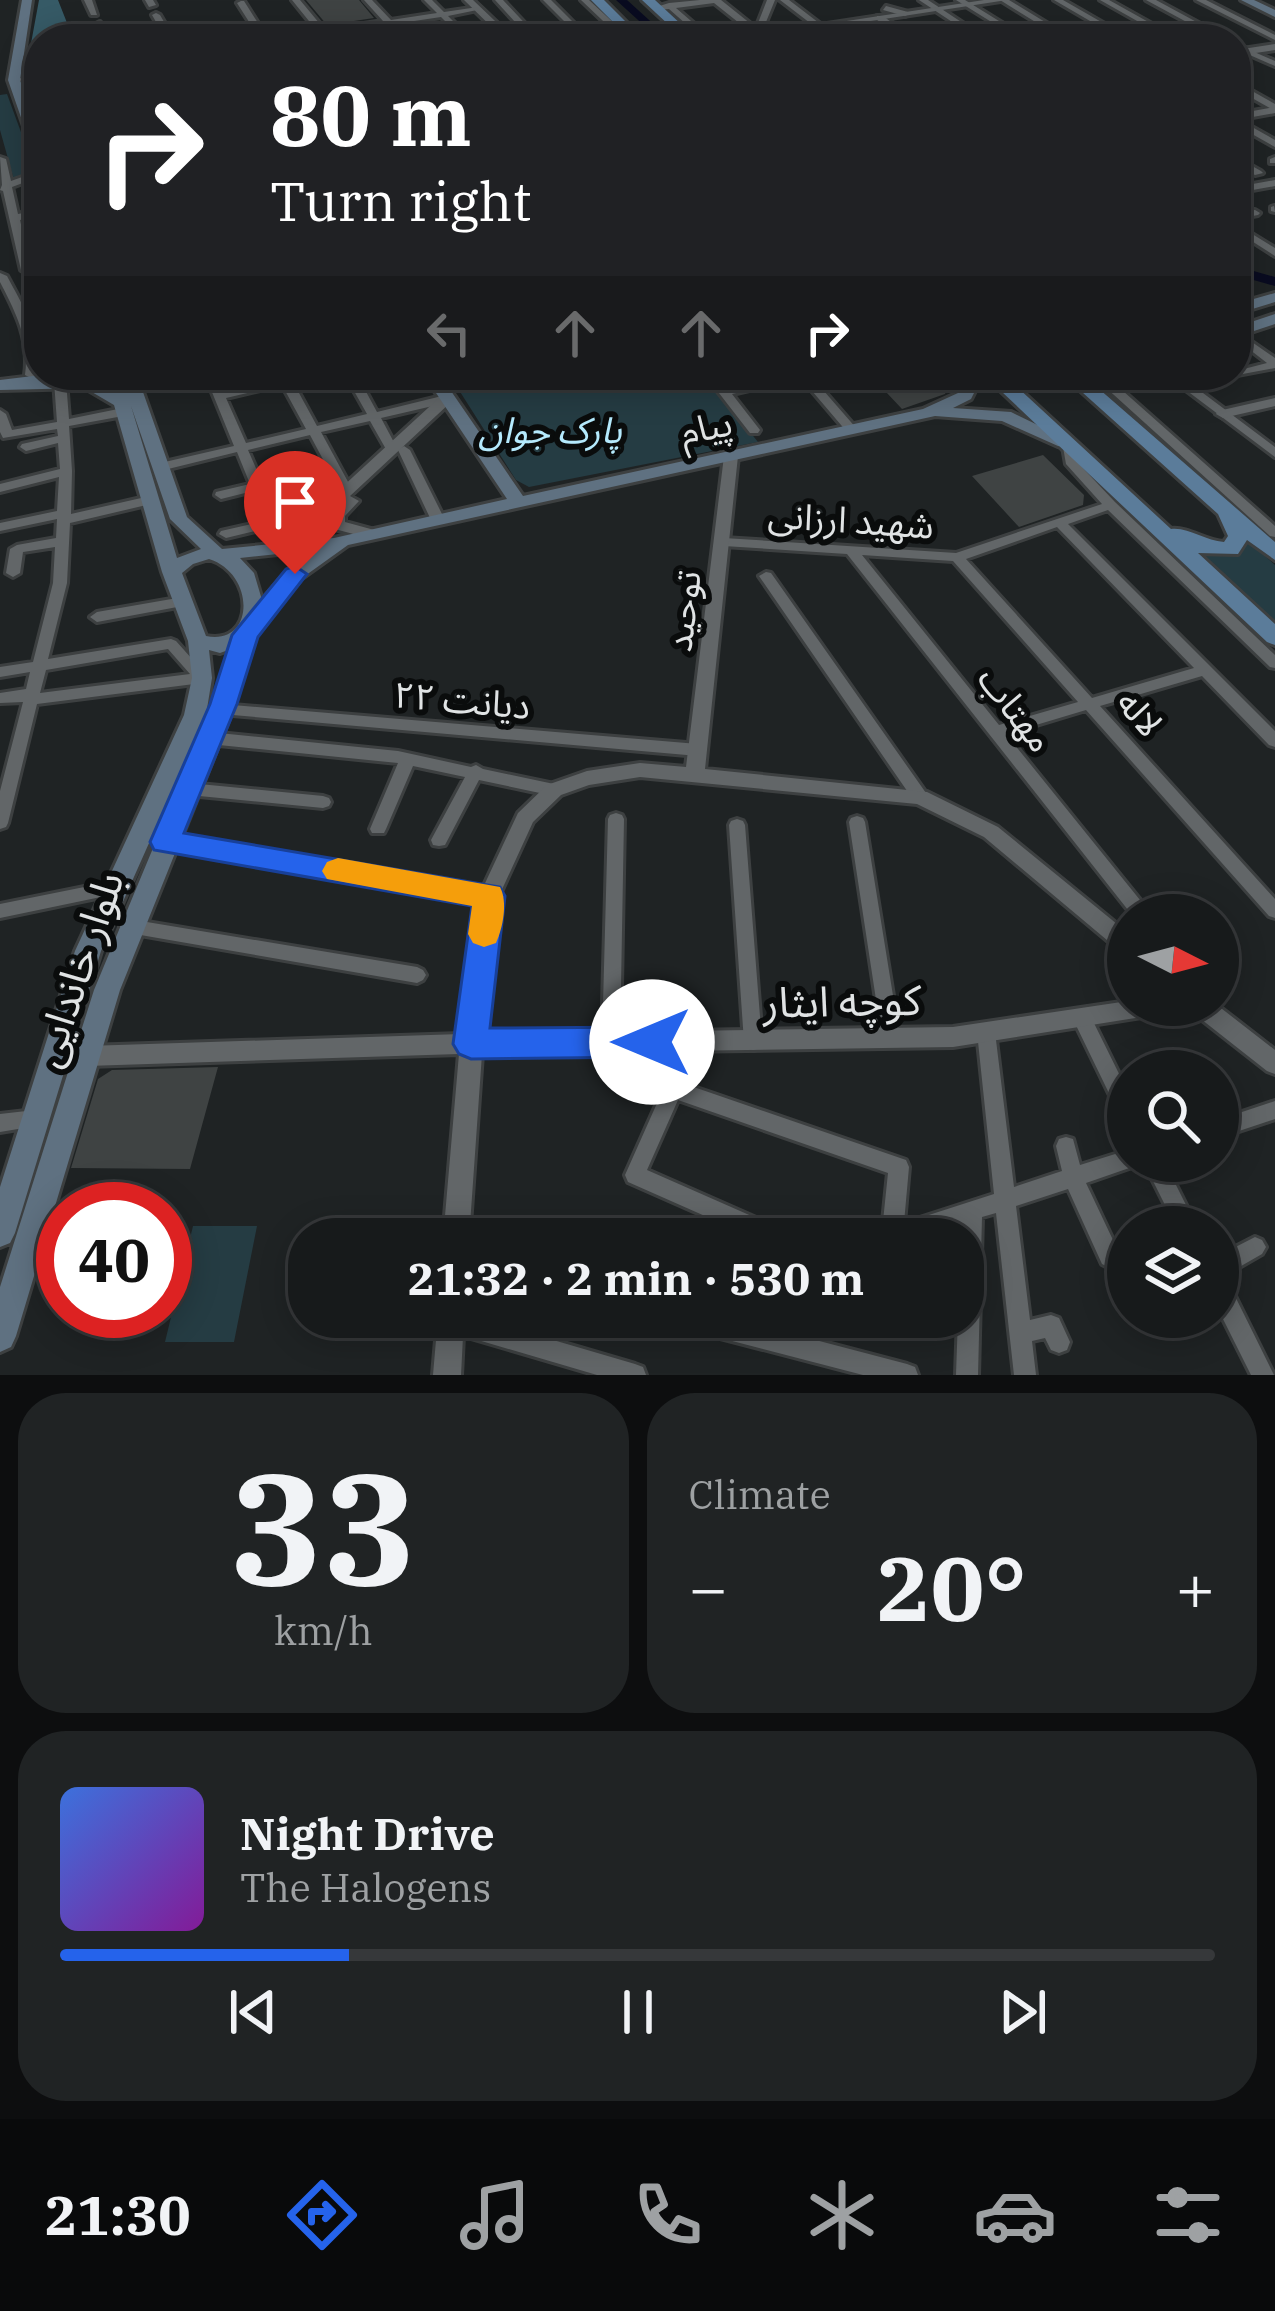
<!DOCTYPE html>
<html lang="en">
<head>
<meta charset="utf-8">
<style>
	:root { --surface:#171a1b; --page:#202324; --text:#f1f3f6; --muted:#9ea1a3; --line:#36383a; --accent:#2563eb }
	body { margin:0; font-family:"IBM Plex Serif","Noto Sans Arabic",serif; background:var(--page); color:var(--text); height:100vh; display:flex; flex-direction:column; font-size:45px; white-space:nowrap }
	* { box-sizing:border-box; margin:0 }
	p { font-size:39px; color:var(--muted) }
	.icon { flex:none; width:66px; height:66px; fill:none; stroke:currentColor; stroke-width:2; stroke-linecap:round; stroke-linejoin:round }
	.map { position:relative; height:1375px; overflow:hidden }
	.drawer { display:flex; flex-direction:column; gap:18px; padding:18px; background:#0d0e0f; flex:1 }
	.drawer>* { flex:none }
	.banner { position:absolute; left:24px; top:24px; width:1227px; height:366px; border-radius:48px; box-shadow:0 6px 30px #0003,0 0 0 3px var(--line); background:#202124; color:#fff; overflow:hidden }
	.needle { width:78px; rotate:96deg }
	.tools { position:absolute; left:1107px; top:894px; display:grid; gap:24px }
	.tools a { display:grid; place-items:center; width:132px; height:132px; border-radius:50%; background:var(--surface); box-shadow:0 6px 30px #0003,0 0 0 3px var(--line); font-size:60px }
	.speed { position:absolute; left:36px; top:1182px; display:flex; gap:24px; font-size:60px; font-weight:700; text-align:center }
	.speed>* { display:grid; place-content:center; width:156px; height:156px; border-radius:50%; background:var(--surface); box-shadow:0 6px 30px #0003,0 0 0 3px var(--line); line-height:1 }
	.speed .limit { border:18px solid #d22; background:#fff; color:#111 }
	.pin { position:absolute; display:grid; place-items:center; width:102px; height:102px; color:#fff; margin:-123px -51px; border-radius:50% 50% 50% 0; rotate:-45deg; box-shadow:0 0 12px #0007 }
	.pin .icon { rotate:45deg }
	.me { position:absolute; width:132px; margin:-66px; rotate:270deg; stroke-linejoin:round; filter:drop-shadow(0 0 9px #0008) }
	.turn { display:flex; align-items:center; gap:42px; height:252px; padding:0 48px; font-size:54px }
	.turn .icon { width:156px; height:156px; stroke-width:2.5 }
	.turn b { display:block; font-size:84px; line-height:102px }
	.lanes { display:flex; align-items:center; height:114px; padding:0 48px; background:#0003; justify-content:center; gap:60px; direction:ltr }
	.lanes .off { opacity:.35 }
	.big { font-size:90px; font-weight:700; line-height:1.1 }
	.drawer .tile { flex:1; display:flex; flex-direction:column; justify-content:center; gap:18px; min-width:0; padding:0 42px; border-radius:48px; background:var(--page) }
	.drawer .dial { align-items:center; gap:0 }
	.dial b { font-size:156px; line-height:1 }
	.song { display:flex; align-items:center; gap:36px }
	.cover { width:144px; height:144px; border-radius:18px; background:linear-gradient(135deg,hsl(220 70% 55%),hsl(290 70% 35%)) }
	.played { height:12px; border-radius:6px; background:linear-gradient(90deg,var(--accent) 25%,var(--line) 25%) }
	.keys { display:flex; justify-content:space-around; direction:ltr }
	.heat { display:flex; justify-content:space-between; align-items:center; font-size:66px; direction:ltr }
	.drawer .tiles { flex:1; display:grid; gap:18px; grid-template-columns:1fr 1fr }
	.tile:last-child { grid-column:span 2 }
	.trip { position:absolute; left:288px; top:1218px; width:696px; height:120px; border-radius:48px; background:var(--surface); box-shadow:0 6px 30px #0003,0 0 0 3px var(--line); font-weight:700; line-height:120px; text-align:center }
	.menu { display:flex; height:192px; justify-content:space-around; align-items:center; background:#090a0b; color:var(--muted) }
	.menu .icon { width:84px; height:84px }
	.menu .current { color:var(--accent) }
	.menu b { font-size:54px; color:var(--text) }
	.map>svg:first-child { display:block }
	.green { fill:#253c43 }
	.forest { fill:#365a66 }
	.lines { fill:none; stroke-linecap:round; stroke-linejoin:round }
	.river { fill:#090b20; fill-rule:evenodd }
	.building { fill:#3f4343 }
	.minor-casing { stroke:#3d4041; stroke-width:6 }
	.tertiary-casing { stroke:#3d4041; stroke-width:6 }
	.secondary-casing { stroke:#3d4041; stroke-width:6 }
	.primary-casing { stroke:#3d4041; stroke-width:6 }
	.minor { fill:#626668; fill-rule:evenodd }
	.tertiary { fill:#626668; fill-rule:evenodd }
	.secondary { fill:#5f7181; fill-rule:evenodd }
	.primary { fill:#5b7c9a; fill-rule:evenodd }
	.route { fill:#2563eb; stroke:#184099; stroke-width:3 }
	.slow { fill:#f59e0b }
	.labels { text-anchor:middle; stroke-width:12; stroke-linejoin:round; paint-order:stroke }
	.street-label { font-size:36px; fill:#e0e3e4; stroke:#0a0c0c }
	.park-label { font-size:36px; font-style:italic; fill:#b5eafd; stroke:#0a0c0c }
	.near-street-label { font-size:42px; fill:#e0e3e4; stroke:#0a0c0c }
</style>
</head>
<body>
<div class="map">
<svg width="1275" height="1375" viewBox="0 0 1275 1375">
	<rect width="100%" height="100%" fill="#1f2324"/>
	<path class="green" d="M7 94 36 173 14 180 0 130V95Z
		M481 375H704L758 442 529 487 516 480 457 387 462 380Z
		M1246 539 1275 565V623L1198 551Z
		M193 1226H257L234 1342H165Z"/>
	<path class="forest" d="M39 0H58L71 33 39 39V74L25 76Z"/>
	<g class="lines">
		<path class="river" d="M616 0H627L670 39H659Z
			M1236 266 1275 277V286L1236 275Z"/>
	</g>
	<path class="building" d="M306 0H359L374 18 327 25Z
		M870 375H954L945 394 902 409Z
		M1043 455 1084 495 1083 505 1019 527 972 476Z
		M218 1067 190 1169 71 1168 98 1079 112 1070Z"/>
	<g class="lines">
		<g class="minor-casing">
			<path id="minor" d="M84 0H92L97 15H91Z
				M145 0H153L156 5 149 7Z
				M292 0H300L325 30 383 21 364 0H372L391 20 437 13 424 0H432L444 12 478 7 482 9 448 16 471 39H463L441 17 394 24 408 39H400L387 25 328 34 330 37 327 39 321 35 278 39 317 31Z
				M495 0H503L533 32 570 27 543 0H551L590 39H582L574 32 537 37 534 39H505V36L525 33Z
				M581 0H589L631 39H622Z
				M700 0H721L756 28 767 0H775L759 39H751L753 34 714 3 676 8 712 39H703L669 9 657 10 653 8 669 3Z
				M780 0H789L840 39H831Z
				M919 0H928L987 39H978Z
				M956 0H965L1028 39H1019Z
				M1000 0H1009L1073 39H1063Z
				M1054 0H1063L1131 39H1121Z
				M1100 0H1109L1179 39H1169Z
				M1146 0H1156L1228 39H1218Z
				M1196 0H1206L1275 35V40Z
				M241 1H244L268 39H260L237 3Z
				M886 6 908 12 909 14 905 16 883 10Z
				M156 13 160 15 174 39H166L152 15Z
				M877 16H883L914 39H905L877 20Z
				M100 22 112 39H104L96 24Z
				M931 36 934 39H922L923 37Z
				M1236 44 1275 61V66L1236 49Z
				M1236 69H1241L1242 71 1236 73Z
				M39 74V78L21 81 17 79Z
				M1236 82 1275 104V111L1236 89Z
				M1236 118 1275 140V147L1236 125Z
				M0 157 6 159 11 181 39 171V177L12 187 18 214 39 210V216L20 220 31 270 26 273 21 270 3 191 0 190 2 185Z
				M1236 157 1261 171 1263 173 1255 175 1236 164Z
				M1275 157V163H1270V159Z
				M1274 206 1275 212 1271 211V207Z
				M1255 210 1260 213 1258 215 1236 219V213Z
				M1236 224 1275 248V256L1236 231Z
				M0 273 7 276C24 308 45 341 35 377L31 378 25 375C30 340 16 313 0 282Z
				M1236 331 1275 358V368L1232 376 1236 375V371L1267 363 1236 339Z
				M205 375H217L224 392 279 378 277 375H314L293 382 317 426 367 414 345 375H357L377 412 446 395 452 399 450 402 381 418 397 448 395 451H387L370 421 321 432 353 491 347 495 342 494 331 473 265 489 291 550 284 554 277 550 268 528 226 538 219 534 221 531 265 521 253 491 221 499 215 495 216 492 250 484 237 452 160 471 154 467 156 464 234 446ZM282 385 306 429 246 443 226 398ZM310 435 327 467 262 482 248 450Z
				M705 375H717L727 388 784 375H810L857 429 851 433 847 432 801 378 732 394 760 430 758 433H750Z
				M1105 375 1275 526V537L1270 536 1093 376Z
				M1166 375H1179L1275 447V457Z
				M60 378 66 381 69 419 123 408 129 412 123 416 69 426 72 471 71 514 150 496 156 500 155 503 70 523 67 583 48 659 171 639 176 641 209 678 202 683 37 704 8 823 6 827 0 829V791L23 702 0 703V693L26 689 30 672 0 677V667L33 662 53 583 55 547 23 552 20 573 13 577 6 573 10 549 17 545 56 538 57 519 0 531V523L57 511 59 477 0 492V484L60 469 58 443 26 451 20 447 22 444 58 436 57 429 3 438 0 432V410L6 414 12 430 57 422 54 381ZM168 649 190 674 40 693 46 670Z
				M1069 443 1075 447 1078 463 1115 502 1275 655V668L1270 667 1108 510 1068 524 1275 731V747L1269 745 1202 676 1100 706 1275 899V918L1269 916 1086 710 1006 734 1140 900 1143 905 1140 910 1134 912 1128 910 847 554 724 546 717 542 724 538 956 553 1102 504 1066 464 1063 447ZM1057 527 1194 668 1092 698 966 559ZM862 555 953 561 1078 702 999 725Z
				M404 446 410 450 445 520 443 523H433L431 520 398 450Z
				M766 572 771 573 926 793 928 797 926 801H914L759 576Z
				M183 597 188 599 190 602 188 605 97 622 90 617 97 612Z
				M221 704 698 744 704 746 706 750 704 754 698 756 221 714 213 709Z
				M209 732 398 751 471 767 476 765 483 769 554 784 560 786 562 790 560 794 554 796 479 780 445 845 439 846 433 845 431 840 465 777 413 766 386 829 384 833H372L370 829 398 763 209 744 203 742 201 738 203 734Z
				M189 783 323 796 329 798 331 802 329 806 323 808 189 795 183 793 181 789 183 785Z
				M616 813 622 815 624 819 620 1042 618 1048 611 1050 604 1048 602 1042 608 819 610 815Z
				M857 816 863 818 865 822 900 1039 898 1045 891 1047 884 1045 882 1039 849 822 851 818Z
				M737 819 743 821 745 825 762 1042 760 1048 753 1050 746 1048 744 1042 729 825 731 821Z
				M165 835 489 889 495 891 498 896 495 901 489 903 165 847 159 846 157 841 159 836Z
				M114 881 120 883 123 888 120 893 0 918V904Z
				M129 919 417 967 423 970 426 975 423 980 417 983 129 933 123 931 120 926 123 921Z
				M1081 1009 1088 1011 1128 1092V1121L1121 1118 1072 1017 1074 1011Z
				M986 1024 993 1026 995 1032 1014 1187 1062 1171 1056 1146 1059 1139 1066 1137 1073 1139 1080 1165 1128 1150V1161H1137L1135 1166 1086 1183 1121 1257 1118 1264 1110 1268 1102 1264 1068 1189 1016 1206 1030 1320 1051 1315 1059 1318 1070 1342 1067 1350 1059 1353 1051 1350 1045 1338 1032 1341 1036 1375H1014L996 1213 982 1217 978 1375H956L958 1317H963L961 1224 918 1239H876L882 1231 888 1173 678 1100 647 1170 788 1232 792 1239H757L628 1182 625 1175 687 1036 694 1034 701 1036 703 1042 685 1084 906 1160 909 1167 904 1223 994 1194 977 1032 979 1026Z
				M1275 1101V1119L1218 1138V1120Z
				M35 1110 42 1113 45 1119 42 1125 0 1132V1114Z
				M1143 1161H1164L1197 1227H1176Z
				M1255 1237 1262 1240 1266 1247 1262 1254 1222 1277 1226 1278 1274 1375H1251L1218 1309V1256Z
				M442 1317H475L635 1364 643 1367 646 1375H597L451 1332 443 1329 440 1321Z
				M671 1317H725L764 1327 767 1317H789L785 1332 907 1364 915 1367 918 1375H863L682 1328 674 1325Z"/>
		</g>
		<g class="tertiary-casing">
			<path id="tertiary" d="M464 0H473L514 39H504Z
				M984 0H1007L819 29 814 26Z
				M1275 44V50L1236 56V50Z
				M1275 107V113L1236 120V114Z
				M1275 180V186L1236 193V187Z
				M446 395 451 396V402L350 496 359 501 345 516V522L378 531 380 534 378 537 372 539 331 528 329 517 290 554H278L276 550 278 546 441 396Z
				M1275 398V406L1223 418 1216 414 1218 411Z
				M731 452 738 456 705 769 927 792 998 827 1128 933V954L1120 951 984 837 917 804 640 777 589 785 561 795 533 822 499 896 484 1034 953 1027 1128 1001V1005H1176L1173 1012 953 1047 482 1054 469 1239H443L459 1054 87 1066 79 1063 76 1056 79 1049 87 1046 461 1034 479 896 518 813 547 785 587 771 640 763 686 767 724 456Z
				M1189 1005H1217L1275 1050V1074L1267 1071 1192 1012Z
				M438 1317H464L461 1375H433Z"/>
		</g>
		<g class="secondary-casing">
			<path id="secondary" d="M22 0H32L20 80 39 134V156L33 152 8 80Z
				M1241 0H1254L1275 10V17Z
				M1275 293V302L1236 314V304Z
				M1275 314V324L1236 337V327Z
				M41 375 88 378 110 389 106 375H137L187 517 222 549 334 538 507 499 424 375H440L523 496 923 409 958 393 967 375H983L971 399 953 408 1011 412 1073 442 1064 447 1058 446 1002 421 935 416 348 545 302 578 255 633 235 704 120 990 16 1336 11 1347 0 1352V1287L94 990 213 704 231 649 220 653 209 650 212 678 206 715 101 951 15 1233 10 1243 0 1247V1187L75 951 184 715 192 678 188 641 162 572 114 405 85 388 0 390V380ZM131 406 170 519 201 549 177 558ZM316 550 288 570 262 600 254 573 240 558ZM209 559C256 574 255 646 206 636L182 573 193 564Z
				M1086 375H1112L1080 387 1072 382Z"/>
		</g>
		<g class="primary-casing">
			<path id="primary" d="M591 0H604L643 39H630Z
				M642 0H655L697 39H684Z
				M984 375H1004L1171 529C1189 527 1205 541 1224 542L1228 536 1218 514 1063 375H1083L1275 542V560L1247 540 1238 554 1198 553 1275 624V645L1267 642Z"/>
		</g>
		<use href="#minor" class="minor"/>
		<use href="#tertiary" class="tertiary"/>
		<use href="#secondary" class="secondary"/>
		<use href="#primary" class="primary"/>
	</g>
	<path class="route" d="M295 566 307 574 258 637 237 704 184 833 500 887 505 896 490 1028 652 1027 665 1031 670 1042 665 1053 652 1057 471 1059 459 1054 453 1044 472 906 154 850 150 842 210 704 232 635 286 569Z"/>
	<path class="slow" d="M338 858 500 887C508 902 503 928 496 943L484 947 473 943 468 934 472 906 327 879 322 871 327 862Z"/>
	<g class="labels">
		<g class="street-label">
			<text transform="translate(706 427) rotate(-12)" y="13">پیام</text>
			<text transform="translate(851 520) rotate(4)" y="13">شهید ارزانی</text>
			<text transform="translate(683 611) rotate(-83)" y="13">توحید</text>
			<text transform="translate(462 700) rotate(5)" y="13">دیانت ۲۲</text>
			<text transform="translate(1016 709) rotate(52)" y="13">مهتاب</text>
			<text transform="translate(1140 713) rotate(49)" y="13">لاله</text>
		</g>
		<g class="park-label">
			<text x="550" y="443">پارک جوان</text>
		</g>
		<g class="near-street-label">
			<text transform="translate(77 969) rotate(-71)" y="15">بلوار خاندایی</text>
			<text transform="translate(842 1001) rotate(-1)" y="15">کوچه ایثار</text>
		</g>
	</g>
</svg>
<div class="tools">
<a><svg class="needle" viewBox="-14 -14 28 28"><path d="M0-13l5 13h-10z" fill="#e53935"/><path d="M0 13l5-13h-10z" fill="#9ea1a3"/></svg></a>
<a><svg class="icon" aria-label="search" viewBox="0 0 24 24"><circle cx="10" cy="10" r="6"/><path d="M15 15l6 6"/></svg></a>
<a><svg class="icon" aria-label="layers" viewBox="0 0 24 24"><path d="M12 4l9 5-9 5-9-5zM3 14l9 5 9-5"/></svg></a>
</div>
<div class="speed"><div class="limit">40</div></div>
<div class="pin" style="left:295px;top:574px;background:#d93025"><svg class="icon" aria-label="arrive" viewBox="0 0 24 24"><path d="M6 21V4h12l-3 4 3 4H6"/></svg></div>
<svg class="me" style="left:652px;top:1042px" viewBox="-20 -20 40 40"><circle r="19" fill="#fff"/><path d="M0-13L10 11 0 6-10 11z" fill="#2563eb"/></svg>
<div class="trip">21:32 · 2 min · 530 m</div>
<div class="banner">
<div class="turn"><svg class="icon" aria-label="right" viewBox="0 0 24 24"><path d="M7 20v-9h11M14 6l5 5-5 5"/></svg><div><b>80 m</b>Turn right</div></div>
<div class="lanes"><svg class="icon off" aria-label="left" viewBox="0 0 24 24"><path d="M17 20v-9H6M10 6l-5 5 5 5"/></svg><svg class="icon off" aria-label="ahead" viewBox="0 0 24 24"><path d="M12 20V5M6 11l6-6 6 6"/></svg><svg class="icon off" aria-label="ahead" viewBox="0 0 24 24"><path d="M12 20V5M6 11l6-6 6 6"/></svg><svg class="icon" aria-label="right" viewBox="0 0 24 24"><path d="M7 20v-9h11M14 6l5 5-5 5"/></svg></div>
</div>
</div>
<section class="drawer">
<div class="tiles">
<div class="tile dial"><b>33</b><p>km/h</p></div>
<div class="tile"><p>Climate</p>
<div class="heat"><a>−</a><b class="big">20°</b><a>+</a></div>
</div>
<div class="tile">
<div class="song"><i class="cover"></i><div><b>Night Drive</b><p>The Halogens</p></div></div>
<div class="played"></div>
<div class="keys"><svg class="icon" aria-label="previous" viewBox="0 0 24 24"><path d="M18 5L8 12l10 7zM5 5v14"/></svg><svg class="icon" aria-label="pause" viewBox="0 0 24 24"><path d="M8 5v14M16 5v14"/></svg><svg class="icon" aria-label="next" viewBox="0 0 24 24"><path d="M6 5l10 7-10 7zM19 5v14"/></svg></div>
</div>
</div>
</section>
<nav class="menu">
<b>21:30</b>
<svg class="icon current" aria-label="directions" viewBox="0 0 24 24"><path d="M12 3l9 9-9 9-9-9zM9 14v-3h6M13 9l2 2-2 2"/></svg>
<svg class="icon" aria-label="music" viewBox="0 0 24 24"><path d="M9 18V5l10-2v13"/><circle cx="6" cy="18" r="3"/><circle cx="16" cy="16" r="3"/></svg>
<svg class="icon" aria-label="phone" viewBox="0 0 24 24"><path d="M5 4h4l2 5-3 2q2 4 5 5l2-3 5 2v4C11 20 4 13 5 4z"/></svg>
<svg class="icon" aria-label="climate" viewBox="0 0 24 24"><path d="M12 3v18M4 7l16 10M4 17L20 7"/></svg>
<svg class="icon" aria-label="car" viewBox="0 0 24 24"><path d="M5 17H2v-5l4-1 3-4h7l3 4 3 1v5h-3M9 17h6M6 11h13"/><circle cx="7" cy="17" r="2"/><circle cx="17" cy="17" r="2"/></svg>
<svg class="icon" aria-label="filters" viewBox="0 0 24 24"><path d="M4 7h16M4 17h16"/><circle cx="9" cy="7" r="2"/><circle cx="15" cy="17" r="2"/></svg>
</nav>
</body>
</html>
